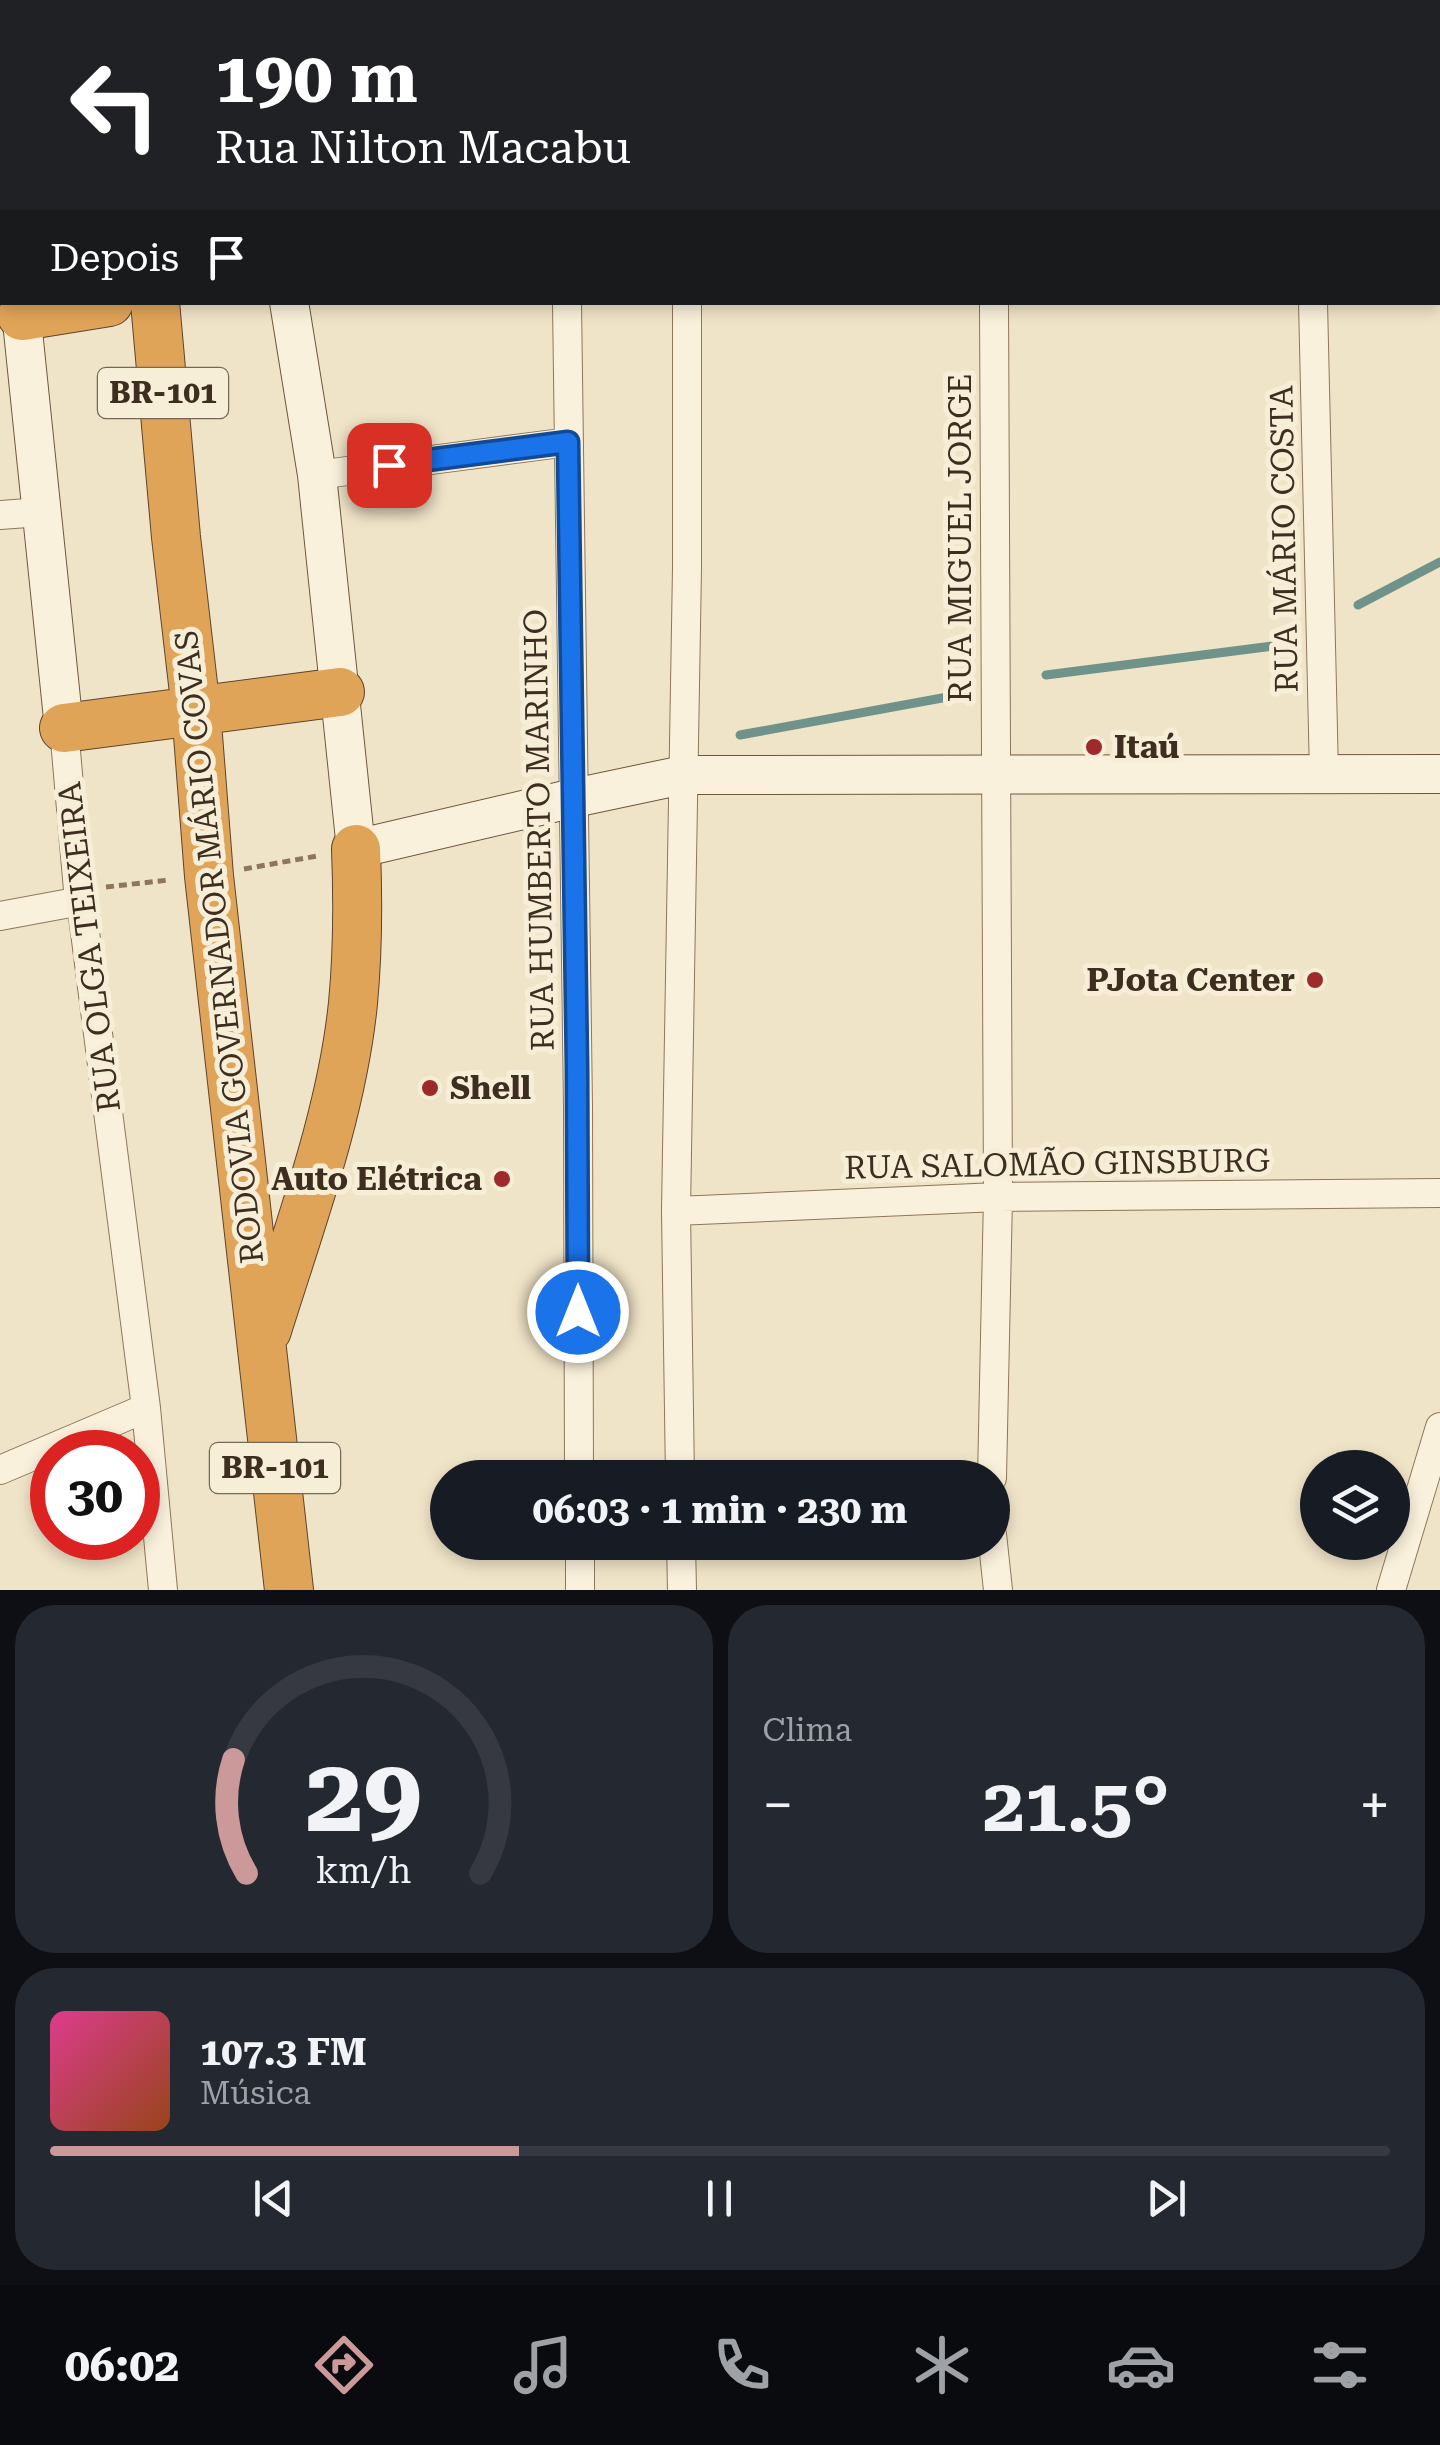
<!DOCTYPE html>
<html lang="pt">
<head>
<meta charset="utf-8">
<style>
	:root { --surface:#171b24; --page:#242831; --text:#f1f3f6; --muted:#9ea1a6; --line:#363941; --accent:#cc999b }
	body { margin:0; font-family:"Roboto Serif",serif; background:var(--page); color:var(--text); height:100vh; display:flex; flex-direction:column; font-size:38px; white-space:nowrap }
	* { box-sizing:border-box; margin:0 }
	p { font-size:32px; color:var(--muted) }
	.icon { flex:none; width:55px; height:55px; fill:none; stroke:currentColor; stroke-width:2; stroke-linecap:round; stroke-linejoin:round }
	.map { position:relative; height:1590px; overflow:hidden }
	.panel { display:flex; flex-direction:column; gap:15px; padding:15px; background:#0d0f14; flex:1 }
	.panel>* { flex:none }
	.hud { position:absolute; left:0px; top:0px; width:1440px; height:305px; box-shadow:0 5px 15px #0003; background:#202124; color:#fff; overflow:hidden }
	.buttons { position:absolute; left:1300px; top:1450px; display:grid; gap:20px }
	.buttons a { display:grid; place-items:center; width:110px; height:110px; border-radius:50%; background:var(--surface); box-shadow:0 5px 15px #0003; font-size:50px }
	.speed { position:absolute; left:30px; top:1430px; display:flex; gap:20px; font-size:50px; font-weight:700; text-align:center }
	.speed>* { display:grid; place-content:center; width:130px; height:130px; border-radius:50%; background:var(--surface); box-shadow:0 5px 15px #0003; line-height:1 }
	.speed .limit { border:15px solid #d22; background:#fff; color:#111 }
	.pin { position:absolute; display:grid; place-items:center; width:85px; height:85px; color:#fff; margin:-42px; border-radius:20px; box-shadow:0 5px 15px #0006 }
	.me { position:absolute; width:110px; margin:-55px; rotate:0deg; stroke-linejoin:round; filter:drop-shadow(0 0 8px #0008) }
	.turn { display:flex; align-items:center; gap:35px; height:210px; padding:0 50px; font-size:45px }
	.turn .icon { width:130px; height:130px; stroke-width:2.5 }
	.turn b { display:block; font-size:70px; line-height:85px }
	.then { display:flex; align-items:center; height:95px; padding:0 50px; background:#0003; gap:20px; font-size:38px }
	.big { font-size:75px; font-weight:700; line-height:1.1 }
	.panel .tile { flex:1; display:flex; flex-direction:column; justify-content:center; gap:15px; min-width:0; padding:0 35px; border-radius:40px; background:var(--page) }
	.panel .dial { align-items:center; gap:0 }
	.dial svg { height:260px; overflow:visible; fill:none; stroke:var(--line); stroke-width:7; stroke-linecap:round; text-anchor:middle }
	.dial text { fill:var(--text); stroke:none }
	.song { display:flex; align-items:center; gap:30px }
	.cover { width:120px; height:120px; border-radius:15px; background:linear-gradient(135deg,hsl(330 70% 55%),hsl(20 70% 35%)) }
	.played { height:10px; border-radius:5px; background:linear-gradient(90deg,var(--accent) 35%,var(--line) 35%) }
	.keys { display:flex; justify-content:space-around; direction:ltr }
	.heat { display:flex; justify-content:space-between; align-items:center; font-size:55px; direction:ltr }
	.panel .tiles { flex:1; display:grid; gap:15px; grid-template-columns:1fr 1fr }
	.tile:last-child { grid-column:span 2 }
	.trip { position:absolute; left:430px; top:1460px; width:580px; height:100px; border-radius:50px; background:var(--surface); box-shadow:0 5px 15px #0003; font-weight:700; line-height:100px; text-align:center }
	.tab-bar { display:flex; height:160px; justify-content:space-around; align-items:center; background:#090b0e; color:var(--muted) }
	.tab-bar .icon { width:70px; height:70px }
	.tab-bar .current { color:var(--accent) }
	.tab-bar b { font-size:45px; color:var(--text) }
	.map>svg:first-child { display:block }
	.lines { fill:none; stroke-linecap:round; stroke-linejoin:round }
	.stream { stroke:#6f938a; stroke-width:9 }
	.street-casing { stroke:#8d765c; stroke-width:30 }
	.secondary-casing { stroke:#6f573f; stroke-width:40 }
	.highway-casing { stroke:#5b4430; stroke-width:50 }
	.path { stroke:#8d765c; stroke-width:5; stroke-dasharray:8 5; stroke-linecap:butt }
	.street { stroke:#faf1dc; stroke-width:28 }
	.secondary { stroke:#faf1dc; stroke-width:38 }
	.highway { stroke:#e0a458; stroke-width:48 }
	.route-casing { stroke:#114b97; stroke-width:25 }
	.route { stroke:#1a73e8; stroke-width:18 }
	.poi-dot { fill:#9e2a2b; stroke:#f7eed8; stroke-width:4 }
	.labels { text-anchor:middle; stroke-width:10; stroke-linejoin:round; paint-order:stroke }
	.shield { fill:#f7eed8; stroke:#756857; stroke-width:2.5 }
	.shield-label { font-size:30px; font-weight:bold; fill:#3d2e20 }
	.street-label { font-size:32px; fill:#3d2e20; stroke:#f7eed8 }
	.poi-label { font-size:32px; font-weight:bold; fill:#3d2e20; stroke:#f7eed8; text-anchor:start }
</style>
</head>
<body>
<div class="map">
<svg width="1440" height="1590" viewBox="0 0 1440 1590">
	<rect width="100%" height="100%" fill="#f0e4c8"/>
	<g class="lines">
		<path class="stream" d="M1358 605 1440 562
			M1046 675 1273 646
			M740 735 953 696"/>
		<g class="street-casing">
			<path id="street" d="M218 0 219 2
				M716 0V2
				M996 0V2
				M565 2V0
				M1310 2V0
				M567 302 578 1107 579 1478
				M1313 302 1324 774
				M317 475 569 442
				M0 515 41 512
				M64 728 78 890 81 901 146 1408 163 1590
				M0 916 81 901
				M676 1211 998 1197 1440 1193
				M0 1470 146 1408
				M680 1478 676 1211 687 568V302
				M992 1478 998 1197 994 302
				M992 1534 998 1590
				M580 1542V1590
				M681 1542 682 1590
				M1391 1590 1440 1427"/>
		</g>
		<g class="secondary-casing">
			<path id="secondary" d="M1438 125 1440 124
				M0 141 2 161
				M20 302 64 728
				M289 302 317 475 356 849 574 798 683 775 1440 774"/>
		</g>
		<g class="highway-casing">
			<path id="highway" d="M122 0V2
				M155 302 176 537 196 710 209 876 289 1590
				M22 316 109 302
				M64 728 340 692
				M267 1330C300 1224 342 1113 353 1003 358 951 358 900 356 849"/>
		</g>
		<path class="path" d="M244 869 317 856
			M106 887 169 880"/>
		<use href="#street" class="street"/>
		<use href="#secondary" class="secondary"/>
		<use href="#highway" class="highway"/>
	</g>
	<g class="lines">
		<g class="route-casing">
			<path id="route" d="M389 465 568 442 577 1068 578 1312"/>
		</g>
		<use href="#route" class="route"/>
	</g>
	<g class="poi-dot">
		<circle cx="1094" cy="747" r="10"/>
		<circle cx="1315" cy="980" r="10"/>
		<circle cx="430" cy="1088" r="10"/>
		<circle cx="502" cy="1179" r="10"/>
	</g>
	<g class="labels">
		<g class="shield">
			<rect x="98" y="368" width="130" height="50" rx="8"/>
			<rect x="210" y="1443" width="130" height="50" rx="8"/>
		</g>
		<g class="shield-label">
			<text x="163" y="403">BR-101</text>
			<text x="275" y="1478">BR-101</text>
		</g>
		<g class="street-label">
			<text transform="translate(960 538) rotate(-90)" y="11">RUA MIGUEL JORGE</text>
			<text transform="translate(1284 539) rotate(-91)" y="11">RUA MÁRIO COSTA</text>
			<text transform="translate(539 830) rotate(-91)" y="11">RUA HUMBERTO MARINHO</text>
			<text transform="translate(89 947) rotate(-97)" y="11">RUA OLGA TEIXEIRA</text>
			<text transform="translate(219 947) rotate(-96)" y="11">RODOVIA GOVERNADOR MÁRIO COVAS</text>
			<text transform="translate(1057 1164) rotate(-1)" y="11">RUA SALOMÃO GINSBURG</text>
		</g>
		<g class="poi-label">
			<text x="1114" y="758">Itaú</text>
			<text x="1295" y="991" text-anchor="end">PJota Center</text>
			<text x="450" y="1099">Shell</text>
			<text x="482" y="1190" text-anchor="end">Auto Elétrica</text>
		</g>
	</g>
</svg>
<div class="buttons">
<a><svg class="icon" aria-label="layers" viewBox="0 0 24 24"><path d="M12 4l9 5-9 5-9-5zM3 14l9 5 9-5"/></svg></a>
</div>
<div class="speed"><div class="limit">30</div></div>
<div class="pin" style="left:389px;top:465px;background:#d93025"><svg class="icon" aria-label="arrive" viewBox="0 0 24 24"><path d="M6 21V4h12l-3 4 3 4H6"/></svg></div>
<svg class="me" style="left:578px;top:1312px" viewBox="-20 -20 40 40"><circle r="17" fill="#1a73e8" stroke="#fff" stroke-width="3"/><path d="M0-11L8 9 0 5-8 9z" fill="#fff"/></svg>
<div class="trip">06:03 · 1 min · 230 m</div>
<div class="hud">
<div class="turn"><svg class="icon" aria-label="left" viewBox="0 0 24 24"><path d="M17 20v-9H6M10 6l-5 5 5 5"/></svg><div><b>190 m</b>Rua Nilton Macabu</div></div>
<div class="then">Depois<svg class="icon" aria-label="arrive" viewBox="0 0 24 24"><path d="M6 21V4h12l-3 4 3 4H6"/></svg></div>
</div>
</div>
<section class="panel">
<div class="tiles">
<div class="tile dial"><svg viewBox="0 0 100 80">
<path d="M14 69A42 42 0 1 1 86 69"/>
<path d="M14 69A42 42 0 0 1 10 34" stroke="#cc999b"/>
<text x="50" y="56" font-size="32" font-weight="700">29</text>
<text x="50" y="72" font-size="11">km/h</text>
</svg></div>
<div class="tile"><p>Clima</p>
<div class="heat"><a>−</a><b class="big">21.5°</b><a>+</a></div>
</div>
<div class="tile">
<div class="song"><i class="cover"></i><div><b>107.3 FM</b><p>Música</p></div></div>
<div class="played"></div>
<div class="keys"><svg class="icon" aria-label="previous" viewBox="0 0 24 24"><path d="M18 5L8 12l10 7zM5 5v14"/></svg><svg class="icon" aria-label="pause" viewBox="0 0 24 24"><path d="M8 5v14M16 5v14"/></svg><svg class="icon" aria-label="next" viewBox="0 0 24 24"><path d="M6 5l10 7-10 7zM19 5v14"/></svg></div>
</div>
</div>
</section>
<nav class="tab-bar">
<b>06:02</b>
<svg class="icon current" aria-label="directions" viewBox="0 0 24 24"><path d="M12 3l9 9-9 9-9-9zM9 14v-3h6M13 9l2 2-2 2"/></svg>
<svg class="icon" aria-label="music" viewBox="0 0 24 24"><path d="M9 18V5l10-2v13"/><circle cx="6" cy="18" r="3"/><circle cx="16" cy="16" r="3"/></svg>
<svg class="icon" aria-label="phone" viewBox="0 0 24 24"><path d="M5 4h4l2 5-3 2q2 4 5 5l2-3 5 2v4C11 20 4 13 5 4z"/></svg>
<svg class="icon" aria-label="climate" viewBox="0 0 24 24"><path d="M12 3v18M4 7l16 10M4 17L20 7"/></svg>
<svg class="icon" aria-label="car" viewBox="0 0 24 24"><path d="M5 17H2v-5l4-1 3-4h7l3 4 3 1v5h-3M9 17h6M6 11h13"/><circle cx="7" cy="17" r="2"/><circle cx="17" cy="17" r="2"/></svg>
<svg class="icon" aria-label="filters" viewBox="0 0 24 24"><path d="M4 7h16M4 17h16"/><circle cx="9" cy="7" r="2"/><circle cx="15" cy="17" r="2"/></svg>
</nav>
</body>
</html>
